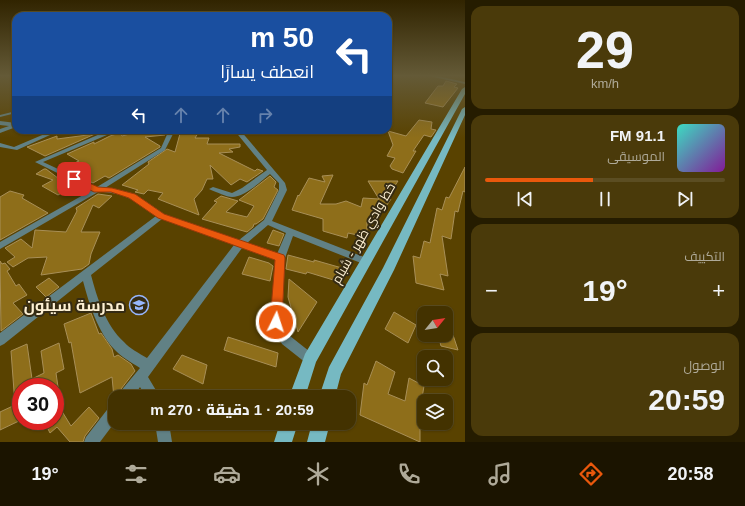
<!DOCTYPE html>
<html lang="ar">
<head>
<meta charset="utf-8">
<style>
	:root { --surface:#433200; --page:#4a3a0a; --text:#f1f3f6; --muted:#afaa99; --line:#5b4d22; --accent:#ea580c }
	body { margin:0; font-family:Arial,Cairo,sans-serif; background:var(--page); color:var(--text); direction:rtl; height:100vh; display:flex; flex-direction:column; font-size:15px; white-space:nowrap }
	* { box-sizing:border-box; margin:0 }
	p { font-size:13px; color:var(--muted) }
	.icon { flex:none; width:22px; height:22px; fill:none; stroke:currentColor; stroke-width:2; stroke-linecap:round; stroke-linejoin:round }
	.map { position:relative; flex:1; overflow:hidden; direction:ltr }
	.details { display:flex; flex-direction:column; gap:6px; padding:6px; background:#251c00; width:280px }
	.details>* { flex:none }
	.guide { position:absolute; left:12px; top:12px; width:380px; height:122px; border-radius:12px; box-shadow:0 1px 3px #0004,0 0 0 1px var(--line); direction:rtl; background:#1a4fa0; color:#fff; overflow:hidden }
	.needle { width:26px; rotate:60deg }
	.controls { position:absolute; left:417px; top:306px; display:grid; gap:8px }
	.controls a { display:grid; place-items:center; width:36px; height:36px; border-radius:8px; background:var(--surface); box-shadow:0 1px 3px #0004,0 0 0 1px var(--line); font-size:20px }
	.speed { position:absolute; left:12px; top:378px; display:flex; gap:8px; font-size:20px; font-weight:700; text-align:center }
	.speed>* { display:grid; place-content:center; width:52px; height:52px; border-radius:50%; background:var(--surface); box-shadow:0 1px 3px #0004,0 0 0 1px var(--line); line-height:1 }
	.speed .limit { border:6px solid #d22; background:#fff; color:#111 }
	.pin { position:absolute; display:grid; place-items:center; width:34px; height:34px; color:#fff; margin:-17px; border-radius:8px; box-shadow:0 2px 6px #0006 }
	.me { position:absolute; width:44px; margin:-22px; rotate:4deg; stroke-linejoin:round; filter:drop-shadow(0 0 3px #0008) }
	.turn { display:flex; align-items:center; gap:14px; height:84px; padding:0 12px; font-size:18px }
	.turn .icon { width:52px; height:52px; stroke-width:2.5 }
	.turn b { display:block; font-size:28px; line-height:34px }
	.lanes { display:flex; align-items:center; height:38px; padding:0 12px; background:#0003; justify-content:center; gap:20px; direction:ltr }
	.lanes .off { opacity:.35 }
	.big { font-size:30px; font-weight:800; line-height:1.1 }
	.details .card { flex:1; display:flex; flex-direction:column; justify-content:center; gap:6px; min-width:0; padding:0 14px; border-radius:12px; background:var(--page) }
	.details .dial { align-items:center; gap:0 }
	.dial b { font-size:52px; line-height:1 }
	.song { display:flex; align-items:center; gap:12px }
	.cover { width:48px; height:48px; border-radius:6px; background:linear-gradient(135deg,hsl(170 70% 55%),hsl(290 70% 35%)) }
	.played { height:4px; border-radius:2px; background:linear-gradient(90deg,var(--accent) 45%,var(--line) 45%) }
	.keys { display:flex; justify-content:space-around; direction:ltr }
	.heat { display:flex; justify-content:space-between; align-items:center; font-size:22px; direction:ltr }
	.trip { position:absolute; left:108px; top:390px; width:248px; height:40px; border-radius:12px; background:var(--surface); box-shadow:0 1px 3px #0004,0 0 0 1px var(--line); font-weight:800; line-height:40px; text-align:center; direction:rtl }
	.tabs { display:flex; height:64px; justify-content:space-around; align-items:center; background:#1b1400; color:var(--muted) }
	.tabs .icon { width:28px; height:28px }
	.tabs .active { color:var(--accent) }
	.tabs b { font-size:18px; color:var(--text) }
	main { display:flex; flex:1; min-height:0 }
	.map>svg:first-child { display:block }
	.building { fill:#8e6e1a; stroke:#a88f57 }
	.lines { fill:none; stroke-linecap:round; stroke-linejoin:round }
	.minor { fill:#618185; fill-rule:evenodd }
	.major { fill:#76b9c2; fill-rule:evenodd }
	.route { fill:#ea580c; stroke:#983908 }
	.labels { text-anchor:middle; stroke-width:4; stroke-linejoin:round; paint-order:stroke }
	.street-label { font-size:13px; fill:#fef1d4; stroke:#352b13 }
	.near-poi-label { font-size:16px; font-weight:bold; fill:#fef1d4; stroke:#352b13; text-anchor:end }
</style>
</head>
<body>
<main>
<section class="details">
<div class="card dial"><b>29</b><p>km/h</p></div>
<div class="card">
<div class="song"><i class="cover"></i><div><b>91.1 FM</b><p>الموسيقى</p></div></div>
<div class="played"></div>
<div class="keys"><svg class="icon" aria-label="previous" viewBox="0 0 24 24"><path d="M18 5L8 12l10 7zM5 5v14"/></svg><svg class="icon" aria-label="pause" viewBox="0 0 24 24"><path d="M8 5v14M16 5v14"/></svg><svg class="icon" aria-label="next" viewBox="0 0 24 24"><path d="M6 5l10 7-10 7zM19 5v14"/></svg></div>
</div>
<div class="card"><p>التكييف</p>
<div class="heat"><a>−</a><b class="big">19°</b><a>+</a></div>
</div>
<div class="card"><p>الوصول</p><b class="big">20:59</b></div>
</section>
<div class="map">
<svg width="465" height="442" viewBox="0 0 465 442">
	<rect width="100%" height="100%" fill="#594200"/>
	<path class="building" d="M446 81 457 84 454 87 458 88 443 107 425 103 438 86H443Z
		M419 120 432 122 431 129 436 130 431 137 424 135 413 151H416L403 173 392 169 390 166 395 158 387 156 393 145 388 131 406 136Z
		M136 130H167L165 135 145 137 160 146V147L109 178 105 176 93 183 81 177 65 167 79 161 67 154 94 142V144L110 136 120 133 122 136 137 132Z
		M181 130H200L195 138H209L207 144H240V147L229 149 233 152 219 153 255 171 257 169 263 171 247 182 240 179 231 185 210 165 213 179H207L202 190 194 199 199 215 158 199 163 193 148 190 144 194 135 192 138 190 122 185 149 164 148 162 167 149 175 152Z
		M95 134 45 156 27 147 57 136V139Z
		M465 167V192L463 191 458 212 455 211 451 239 442 236 448 276 440 274 444 290 416 283 413 256 420 258 424 241 430 243 437 208 442 210 446 197 449 198Z
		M44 169H46L71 188 58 195 42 186 53 180 36 174Z
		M333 175 320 204H336L346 201 361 207 363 198 379 199 368 181H398L386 199H391L384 209 378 207 371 223 367 222V237L348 233 347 238 323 231V219L292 210 298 195 299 196 309 178 325 182 322 176Z
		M270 176 276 182 274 187 278 190 263 219 256 224H254L253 227 247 232 202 219 217 202 214 201 221 196 238 201 226 212 247 217 254 206 239 200Z
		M10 191 24 195 22 198 48 213 0 240V197Z
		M98 194 112 196 99 208 93 205 81 232H100L91 254 89 264 82 269 41 275 47 257 28 258 13 267 7 262 15 257 5 248 21 239 32 248 35 230 66 232 77 211 76 208Z
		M273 230 284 234 279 246 267 243Z
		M288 255 314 262V260L342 268 340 282 307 272 306 274 286 269Z
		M249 257 269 263 273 266 270 281 242 274Z
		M0 261 2 264 5 263 10 269 7 271 16 286 19 284 27 295 13 303 23 314 1 331Z
		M49 278 59 287 46 297 36 287Z
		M289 279 317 302 298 332 288 297Z
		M394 312 416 325 408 343 385 329Z
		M91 313 99 334 101 333 112 349 114 357 118 355 131 364 135 371 114 398 112 377 80 393 71 342 69 343 64 324Z
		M446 334 453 335 458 350 441 346 438 335H446Z
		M228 337 278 353 276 367 224 350Z
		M59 343 64 369 56 373 58 387H21V420L0 430V412L15 405 11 351 27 344 32 379 44 373 41 351Z
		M182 355 207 365 203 384 173 369Z
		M376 361 395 372 388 394 405 401 409 378 424 386 422 398 420 397V442L360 415 364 383 367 385Z
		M55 400 71 426 89 407 99 418 85 436 83 442H70L57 427 50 433 44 421H55Z"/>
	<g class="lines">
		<path class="minor" d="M429 76H437L465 82V84Z
			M16 111V113L0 117V115Z
			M0 121 16 123V127L0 133V129L9 126 0 125Z
			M54 130H61L17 150 0 147V143L14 147Z
			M96 130H102L107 135 43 162 97 187 161 148 169 130H175L165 150 105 188H112L135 194 164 214 239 240 264 220 279 190V183L270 174C261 181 245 197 232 197 226 197 217 192 211 190L209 189 213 187 232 193 242 188 267 170 234 130H240L285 183 287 190 272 221 369 259 371 261 369 263 366 265 293 236 285 258 282 322 290 336 314 355 316 359 314 363 310 365 306 363 282 344 271 323 275 260 242 248 148 377 160 397H146L140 387 133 397H118L120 392 140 368C131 362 121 357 114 349 98 332 89 304 83 281L4 344 0 346V333L156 216C135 201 125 192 98 192L0 249V242L92 190 35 162 100 134ZM162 219 234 245 147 358C139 353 130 349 124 342 106 326 97 298 91 275ZM268 225 286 233 277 254 247 243Z
			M115 404V422L100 442H84L86 437 110 406Z
			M155 423H169L172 442H158Z"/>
		<path class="major" d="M465 87V94L316 362 305 397H289L305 354 462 89Z
			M465 107V115L394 270 341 374 335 397H319L329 367 383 268 462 109Z
			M280 423H298L292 442H274Z
			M312 423H330L325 442H307Z"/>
	</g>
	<linearGradient id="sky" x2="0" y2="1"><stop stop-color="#312400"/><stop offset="0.55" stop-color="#645a37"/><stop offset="1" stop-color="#645a37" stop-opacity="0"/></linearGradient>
	<rect width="465" height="138" fill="url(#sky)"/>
	<path class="route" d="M74 176 98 187 112 188 135 194 164 214 284 255 285 258 282 322 280 327 276 328 271 327 270 322 275 260 158 218 129 198 111 192H94L71 180 70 179Z"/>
	<defs>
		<g id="school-ring" transform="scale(1)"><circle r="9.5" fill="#352b13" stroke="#97b6fd" stroke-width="1.5"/><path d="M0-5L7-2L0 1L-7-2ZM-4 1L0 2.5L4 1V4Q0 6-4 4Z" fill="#97b6fd"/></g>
	</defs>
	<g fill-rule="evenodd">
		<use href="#school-ring" x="139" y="305"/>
	</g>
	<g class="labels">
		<g class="street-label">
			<text transform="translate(363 233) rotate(-60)" y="5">خط وادي ظهر - شبام</text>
		</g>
		<g class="near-poi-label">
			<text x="125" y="311">مدرسة سيئون</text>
		</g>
	</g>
</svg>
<div class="controls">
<a><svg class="needle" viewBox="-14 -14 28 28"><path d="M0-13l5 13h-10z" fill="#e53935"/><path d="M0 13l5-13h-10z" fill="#afaa99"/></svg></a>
<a><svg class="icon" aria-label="search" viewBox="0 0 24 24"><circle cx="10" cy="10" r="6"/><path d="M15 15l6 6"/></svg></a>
<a><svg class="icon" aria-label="layers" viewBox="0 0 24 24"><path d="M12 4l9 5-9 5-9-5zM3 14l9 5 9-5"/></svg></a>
</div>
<div class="speed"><div class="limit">30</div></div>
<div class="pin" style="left:74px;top:179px;background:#d93025"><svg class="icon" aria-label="arrive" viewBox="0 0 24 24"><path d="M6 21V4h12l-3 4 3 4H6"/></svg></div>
<svg class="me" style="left:276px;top:322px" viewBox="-20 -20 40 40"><circle r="17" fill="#ea580c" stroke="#fff" stroke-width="3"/><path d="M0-11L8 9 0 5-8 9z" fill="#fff"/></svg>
<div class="trip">20:59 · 1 دقيقة · 270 m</div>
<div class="guide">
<div class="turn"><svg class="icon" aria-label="left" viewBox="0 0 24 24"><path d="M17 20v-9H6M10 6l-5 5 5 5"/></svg><div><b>50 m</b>انعطف يسارًا</div></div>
<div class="lanes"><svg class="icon" aria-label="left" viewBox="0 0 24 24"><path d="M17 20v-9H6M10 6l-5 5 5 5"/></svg><svg class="icon off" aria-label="ahead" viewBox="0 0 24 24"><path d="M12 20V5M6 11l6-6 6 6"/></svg><svg class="icon off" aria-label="ahead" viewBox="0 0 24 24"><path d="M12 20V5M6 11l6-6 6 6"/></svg><svg class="icon off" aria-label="right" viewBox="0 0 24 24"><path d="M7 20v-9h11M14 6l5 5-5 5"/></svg></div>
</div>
</div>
</main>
<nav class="tabs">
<b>20:58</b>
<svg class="icon active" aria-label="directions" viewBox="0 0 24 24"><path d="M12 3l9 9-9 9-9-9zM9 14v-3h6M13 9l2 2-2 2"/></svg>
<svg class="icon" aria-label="music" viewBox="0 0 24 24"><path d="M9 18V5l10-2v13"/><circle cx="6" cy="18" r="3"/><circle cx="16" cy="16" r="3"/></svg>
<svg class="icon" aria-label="phone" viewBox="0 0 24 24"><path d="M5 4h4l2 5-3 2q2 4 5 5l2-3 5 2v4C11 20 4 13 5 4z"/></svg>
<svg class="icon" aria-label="climate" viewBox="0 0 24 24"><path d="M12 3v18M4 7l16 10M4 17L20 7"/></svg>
<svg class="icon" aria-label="car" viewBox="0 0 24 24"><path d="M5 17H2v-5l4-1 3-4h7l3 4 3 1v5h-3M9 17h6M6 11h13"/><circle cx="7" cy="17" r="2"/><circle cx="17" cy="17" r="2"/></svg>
<svg class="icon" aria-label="filters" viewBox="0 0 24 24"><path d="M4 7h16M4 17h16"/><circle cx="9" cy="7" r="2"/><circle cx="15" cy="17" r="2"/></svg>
<b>19°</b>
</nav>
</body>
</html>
